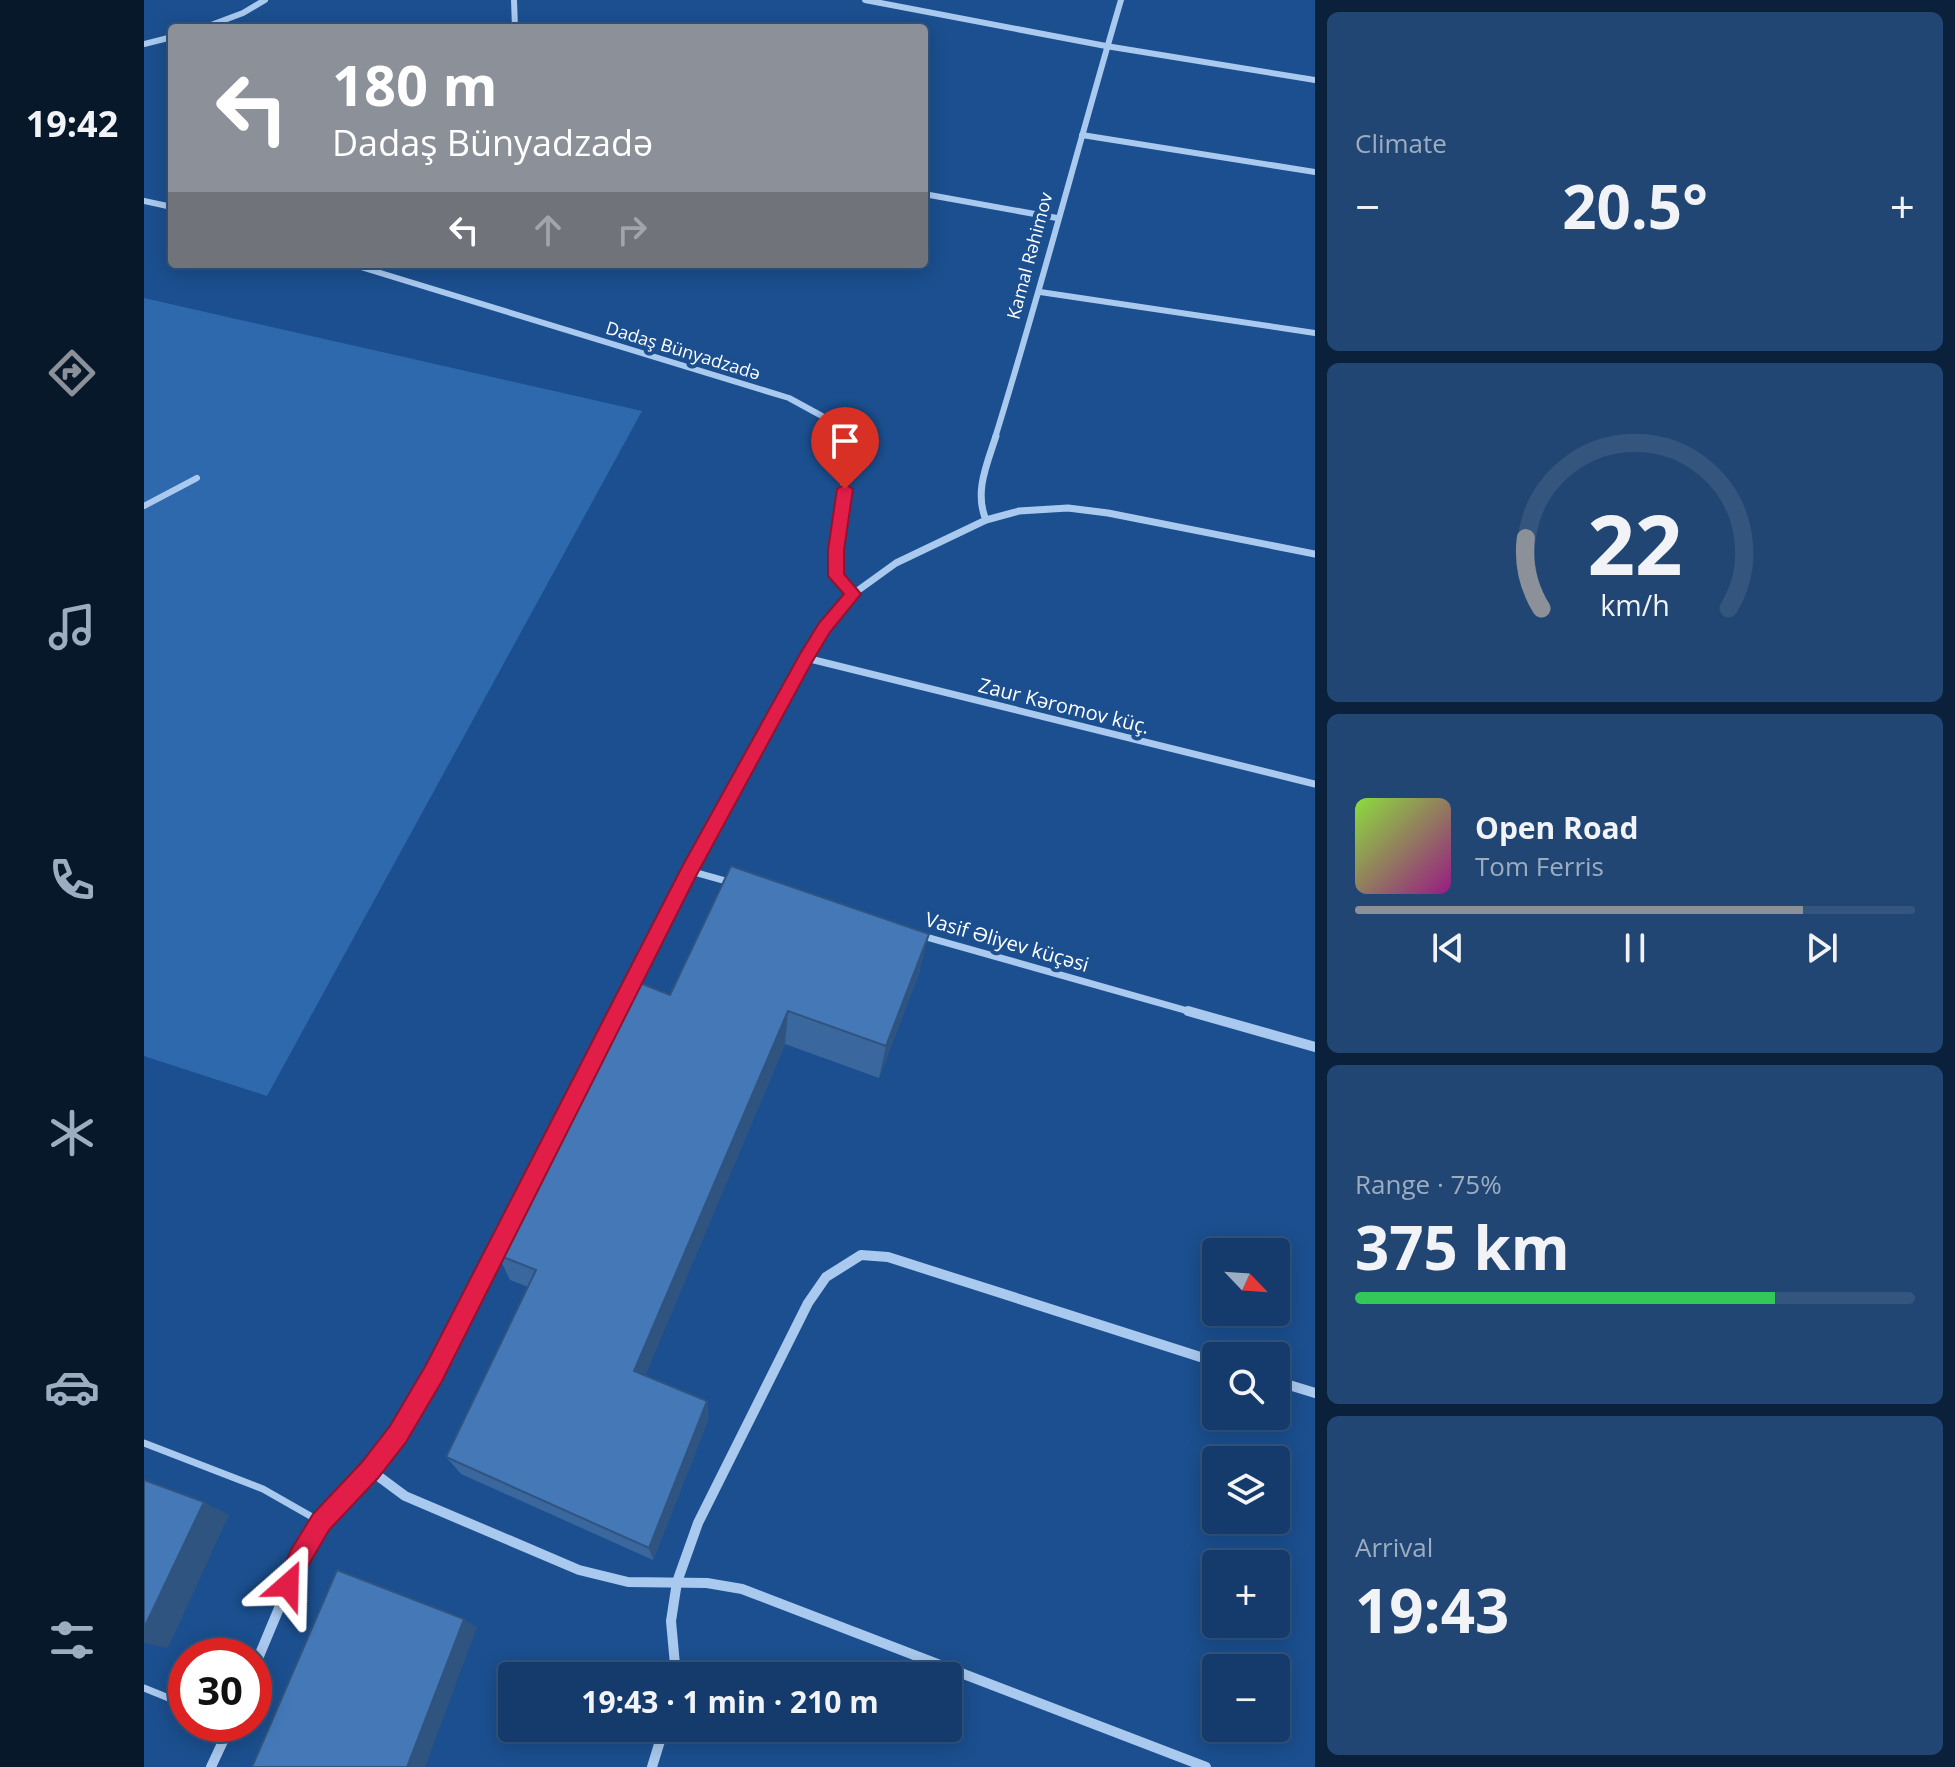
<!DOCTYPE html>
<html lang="en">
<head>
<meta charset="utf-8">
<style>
	:root { --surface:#143b6b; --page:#214673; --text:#f1f3f6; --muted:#9dadc1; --line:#33557e; --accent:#8c9099 }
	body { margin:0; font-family:"Open Sans",sans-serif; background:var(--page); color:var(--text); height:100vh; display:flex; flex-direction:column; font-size:30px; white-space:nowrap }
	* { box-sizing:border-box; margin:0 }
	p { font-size:26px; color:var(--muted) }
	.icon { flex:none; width:44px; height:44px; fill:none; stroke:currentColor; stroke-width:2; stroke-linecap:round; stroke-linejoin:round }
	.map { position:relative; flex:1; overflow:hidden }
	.panel { display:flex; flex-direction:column; gap:12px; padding:12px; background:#0b203b; width:640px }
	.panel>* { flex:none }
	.guide { position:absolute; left:24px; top:24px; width:760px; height:244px; border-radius:8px; box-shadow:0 4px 20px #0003,0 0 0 2px var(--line); background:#8c9099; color:#fff; overflow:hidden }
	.needle { width:52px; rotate:115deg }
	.fabs { position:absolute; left:1058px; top:1238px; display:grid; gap:16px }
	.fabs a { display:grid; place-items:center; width:88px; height:88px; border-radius:8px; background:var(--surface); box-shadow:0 4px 20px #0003,0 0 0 2px var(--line); font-size:40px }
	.speed { position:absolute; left:24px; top:1638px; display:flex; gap:16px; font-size:40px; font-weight:700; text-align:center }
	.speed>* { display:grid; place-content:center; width:104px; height:104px; border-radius:50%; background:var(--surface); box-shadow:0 4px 20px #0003,0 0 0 2px var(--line); line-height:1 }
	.speed .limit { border:12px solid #d22; background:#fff; color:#111 }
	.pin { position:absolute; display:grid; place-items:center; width:68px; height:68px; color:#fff; margin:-82px -34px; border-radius:50% 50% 50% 0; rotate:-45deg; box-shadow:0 0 8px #0007 }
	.pin .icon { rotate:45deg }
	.me { position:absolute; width:88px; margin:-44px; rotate:25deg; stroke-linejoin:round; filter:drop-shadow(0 0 6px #0008) }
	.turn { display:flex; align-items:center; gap:28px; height:168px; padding:0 32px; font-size:36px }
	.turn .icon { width:104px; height:104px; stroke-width:2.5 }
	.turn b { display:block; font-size:56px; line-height:68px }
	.lanes { display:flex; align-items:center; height:76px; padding:0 32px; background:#0003; justify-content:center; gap:40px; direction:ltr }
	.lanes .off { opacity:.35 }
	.big { font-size:60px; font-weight:700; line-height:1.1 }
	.panel .card { flex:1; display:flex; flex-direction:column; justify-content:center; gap:12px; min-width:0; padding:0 28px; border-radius:12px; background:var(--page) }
	.panel .dial { align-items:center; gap:0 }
	.dial svg { height:208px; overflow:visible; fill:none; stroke:var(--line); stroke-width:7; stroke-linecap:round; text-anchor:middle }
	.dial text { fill:var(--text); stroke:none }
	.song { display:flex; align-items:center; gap:24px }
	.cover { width:96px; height:96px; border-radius:12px; background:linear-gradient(135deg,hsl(90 70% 55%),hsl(310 70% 35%)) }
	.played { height:8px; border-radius:4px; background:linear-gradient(90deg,var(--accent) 80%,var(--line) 80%) }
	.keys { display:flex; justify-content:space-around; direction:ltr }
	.heat { display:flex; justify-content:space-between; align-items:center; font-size:44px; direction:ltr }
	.charge { height:12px; border-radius:6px; background:linear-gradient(90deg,#34c759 75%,var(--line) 0) }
	.trip { position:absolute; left:354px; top:1662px; width:464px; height:80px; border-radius:8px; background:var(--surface); box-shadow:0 4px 20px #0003,0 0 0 2px var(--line); font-weight:700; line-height:80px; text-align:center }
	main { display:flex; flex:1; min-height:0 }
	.menu { display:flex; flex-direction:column; width:144px; justify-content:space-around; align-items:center; background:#08182b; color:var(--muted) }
	.menu .icon { width:56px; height:56px }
	.menu .current { color:var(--accent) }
	.menu b { font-size:36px; color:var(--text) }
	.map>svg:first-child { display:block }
</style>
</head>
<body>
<main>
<nav class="menu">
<b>19:42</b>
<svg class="icon current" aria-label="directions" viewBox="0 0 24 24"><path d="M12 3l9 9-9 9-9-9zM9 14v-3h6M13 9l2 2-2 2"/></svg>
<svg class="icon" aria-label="music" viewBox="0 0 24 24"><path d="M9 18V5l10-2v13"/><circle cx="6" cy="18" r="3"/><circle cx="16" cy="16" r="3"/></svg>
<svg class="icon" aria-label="phone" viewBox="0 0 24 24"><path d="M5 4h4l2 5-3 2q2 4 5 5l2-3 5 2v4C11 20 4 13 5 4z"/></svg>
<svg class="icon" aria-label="climate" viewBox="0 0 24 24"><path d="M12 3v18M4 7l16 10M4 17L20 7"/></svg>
<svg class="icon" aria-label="car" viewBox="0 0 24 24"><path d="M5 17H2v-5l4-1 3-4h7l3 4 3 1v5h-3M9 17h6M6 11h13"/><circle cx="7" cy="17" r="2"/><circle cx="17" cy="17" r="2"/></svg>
<svg class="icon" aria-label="filters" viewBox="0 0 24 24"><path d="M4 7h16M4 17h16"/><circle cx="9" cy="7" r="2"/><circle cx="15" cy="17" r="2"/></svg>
</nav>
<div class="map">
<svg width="1171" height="1767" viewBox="0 0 1171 1767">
	<rect width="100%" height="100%" fill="#1b4f8f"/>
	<path fill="#2e69ad" d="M0,298l498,113 -375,685 -123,-40z"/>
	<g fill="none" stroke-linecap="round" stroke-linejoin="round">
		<path stroke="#a9c9ee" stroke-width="6" d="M0,506l53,-28"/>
		<g stroke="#a9c9ee" stroke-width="7">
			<path d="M0,1443l119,46 58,33"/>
			<path d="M0,1688l42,17"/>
		</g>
		<g stroke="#a9c9ee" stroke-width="6">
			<path d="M370,0l1,28"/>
			<path d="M721,0l241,46 209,34"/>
			<path d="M59,28l40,-15 22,-13"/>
			<path d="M0,44l28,-7"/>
			<path d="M938,135l233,37"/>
			<path d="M780,194l133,24"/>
			<path d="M0,201l28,6"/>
			<path d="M207,264l438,134 33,18 16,22"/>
			<path d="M896,292l275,41"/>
			<path d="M851,438c45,-145 83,-292 126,-438"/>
		</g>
		<g stroke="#a9c9ee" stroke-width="7">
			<path d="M693,436l8,37 -9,103 17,18"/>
			<path d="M842,520c-12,-28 1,-56 10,-84"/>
			<path d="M662,658l509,126"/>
			<path d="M546,871l43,12"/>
			<path d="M775,935l276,78"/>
			<path d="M474,1013l72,-142 134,-243 29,-34 43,-31 90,-43 33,-9 49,-3 40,5 207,41"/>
		</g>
		<g stroke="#a9c9ee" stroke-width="10">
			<path d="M1044,1011l127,36"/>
			<path d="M1132,1381l39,12"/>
			<path d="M226,1470l35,26 174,74 49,12 79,1 35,6 464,178"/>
			<path d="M110,1668l46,-110 21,-36 49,-52 28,-36 36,-61 185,-362"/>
			<path d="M532,1676l-5,-55 6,-39 21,-59 110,-220 18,-26 35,-22 27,2 328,105"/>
			<path d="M67,1767l20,-43"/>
			<path d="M508,1767l12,-39"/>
		</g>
	</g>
	<path fill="#3a679d" d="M776,970l-41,108 -94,-34 -140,331 62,26 1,19 -55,140 -192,-86 -15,-17 82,-170 -18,-7 -12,-25 172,-260z"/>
	<g fill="#305480">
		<path d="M785,934l-9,36 -41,108 7,-32z"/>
		<path d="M644,1011l-3,33 -146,347 -5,-20z"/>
		<path d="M563,1401l1,19 -55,140 -4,-12z"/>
		<path d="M60,1502l25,13 -61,133 -24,-5v-15z"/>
		<path d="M320,1619l13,8 -52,140h-18z"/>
	</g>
	<g fill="#4478b7" stroke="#305480" stroke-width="2">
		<path d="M587,866l198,68 -43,112 -98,-35 -154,360 73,30 -58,147 -203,-91 90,-187 -38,-15 137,-274 35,14z"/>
		<path d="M0,1480l60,22 -60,126z"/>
		<path d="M193,1570l127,49 -57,148h-155z"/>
	</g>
	<path fill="#e11d48" stroke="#92132f" stroke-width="2" d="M701,484l8,5 -9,61v24l17,20 -31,38 -18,30 -116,214 -254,505 -36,61 -28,36 -49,52 -21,36 -11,28 -9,3 -8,-3 -4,-9 15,-35 22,-36 49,-52 28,-36 36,-61 257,-500 117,-211 19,-31 25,-29 -16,-18v-26l9,-61z"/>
	<g text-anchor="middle" stroke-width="8" stroke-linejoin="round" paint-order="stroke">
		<g font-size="18" fill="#fff" stroke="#1b4f8f">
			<text transform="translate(886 256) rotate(-75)" y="6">Kamal Rəhimov</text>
			<text transform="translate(539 351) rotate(17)" y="6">Dadaş Bünyadzadə</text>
		</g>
		<g font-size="20" fill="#fff" stroke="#1b4f8f">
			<text transform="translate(920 706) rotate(14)" y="7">Zaur Kəromov küç.</text>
			<text transform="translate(863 942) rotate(16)" y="7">Vasif Əliyev küçəsi</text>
		</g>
	</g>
</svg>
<div class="fabs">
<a><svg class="needle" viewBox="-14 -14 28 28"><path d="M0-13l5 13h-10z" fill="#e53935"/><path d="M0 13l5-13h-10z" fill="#9dadc1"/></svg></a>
<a><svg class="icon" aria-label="search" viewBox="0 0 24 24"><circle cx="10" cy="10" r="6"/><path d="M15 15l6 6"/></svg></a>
<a><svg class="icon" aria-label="layers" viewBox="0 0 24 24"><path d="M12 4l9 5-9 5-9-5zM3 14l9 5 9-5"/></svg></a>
<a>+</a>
<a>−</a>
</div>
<div class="speed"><div class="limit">30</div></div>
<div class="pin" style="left:701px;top:489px;background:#d93025"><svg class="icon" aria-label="arrive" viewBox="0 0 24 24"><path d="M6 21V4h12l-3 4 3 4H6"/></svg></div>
<svg class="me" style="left:144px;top:1585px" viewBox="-20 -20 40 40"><path d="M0-17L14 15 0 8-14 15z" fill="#e11d48" stroke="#fff" stroke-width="4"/></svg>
<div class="trip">19:43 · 1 min · 210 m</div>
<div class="guide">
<div class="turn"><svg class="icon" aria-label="left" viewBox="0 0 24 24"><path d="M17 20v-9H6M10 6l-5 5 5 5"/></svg><div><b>180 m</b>Dadaş Bünyadzadə</div></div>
<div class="lanes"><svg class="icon" aria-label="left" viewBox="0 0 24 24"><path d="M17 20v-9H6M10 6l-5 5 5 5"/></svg><svg class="icon off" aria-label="ahead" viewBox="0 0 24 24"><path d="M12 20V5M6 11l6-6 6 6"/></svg><svg class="icon off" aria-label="right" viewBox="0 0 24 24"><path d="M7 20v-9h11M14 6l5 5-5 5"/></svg></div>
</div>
</div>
<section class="panel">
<div class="card"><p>Climate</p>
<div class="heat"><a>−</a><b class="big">20.5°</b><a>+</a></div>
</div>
<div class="card dial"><svg viewBox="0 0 100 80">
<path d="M14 69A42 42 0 1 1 86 69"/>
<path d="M14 69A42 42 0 0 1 8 42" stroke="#8c9099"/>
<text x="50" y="56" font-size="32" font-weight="700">22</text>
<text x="50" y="72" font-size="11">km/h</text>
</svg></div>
<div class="card">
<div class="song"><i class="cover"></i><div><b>Open Road</b><p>Tom Ferris</p></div></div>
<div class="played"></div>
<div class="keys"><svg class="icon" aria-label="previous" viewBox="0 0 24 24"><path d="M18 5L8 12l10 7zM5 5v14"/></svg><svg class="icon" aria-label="pause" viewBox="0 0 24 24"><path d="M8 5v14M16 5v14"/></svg><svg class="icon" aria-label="next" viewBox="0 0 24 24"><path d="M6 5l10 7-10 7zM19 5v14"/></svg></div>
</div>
<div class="card"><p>Range · 75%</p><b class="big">375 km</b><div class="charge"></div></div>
<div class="card"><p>Arrival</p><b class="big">19:43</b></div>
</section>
</main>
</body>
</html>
